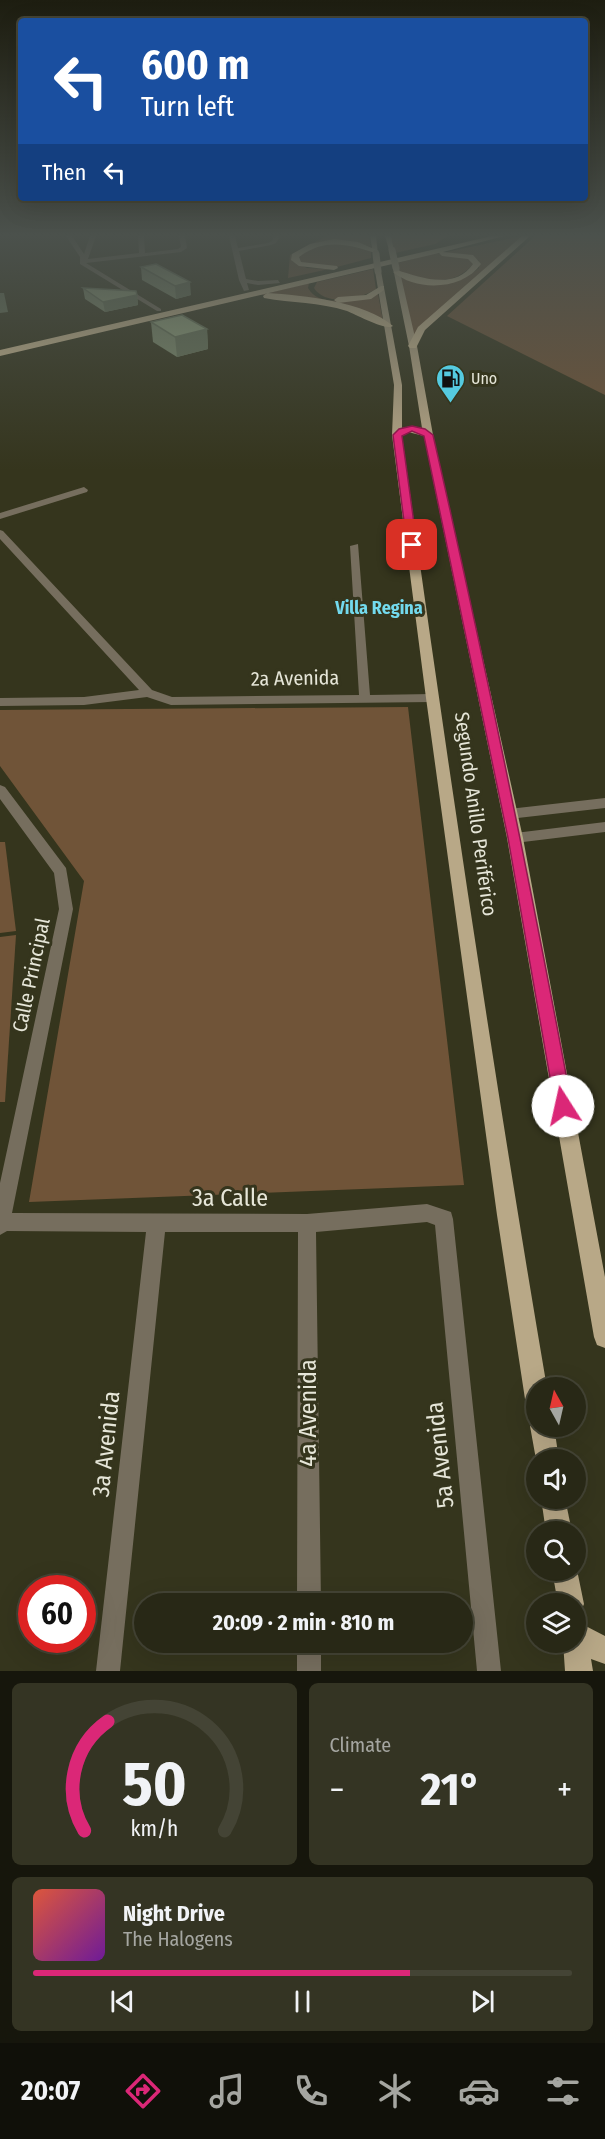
<!DOCTYPE html>
<html lang="en">
<head>
<meta charset="utf-8">
<style>
	:root { --surface:#282816; --page:#343423; --text:#f1f3f6; --muted:#a5a6a1; --line:#444435; --accent:#db2777 }
	body { margin:0; font-family:"Fira Sans Condensed",sans-serif; background:var(--page); color:var(--text); height:100vh; display:flex; flex-direction:column; font-size:22px; white-space:nowrap }
	* { box-sizing:border-box; margin:0 }
	p { font-size:20px; color:var(--muted) }
	.icon { flex:none; width:33px; height:33px; fill:none; stroke:currentColor; stroke-width:2; stroke-linecap:round; stroke-linejoin:round }
	.map { position:relative; height:1671px; overflow:hidden }
	.details { display:flex; flex-direction:column; gap:12px; padding:12px; background:#16160c; flex:1 }
	.details>* { flex:none }
	.top-card { position:absolute; left:18px; top:18px; width:570px; height:183px; border-radius:6px; box-shadow:0 6px 24px #0002,0 0 0 2px var(--line); background:#1a4fa0; color:#fff; overflow:hidden }
	.needle { width:39px; rotate:352deg }
	.controls { position:absolute; left:526px; top:1377px; display:grid; gap:12px }
	.controls a { display:grid; place-items:center; width:60px; height:60px; border-radius:50%; background:var(--surface); box-shadow:0 6px 24px #0002,0 0 0 2px var(--line); font-size:30px }
	.speed { position:absolute; left:18px; top:1575px; display:flex; gap:12px; font-size:30px; font-weight:700; text-align:center }
	.speed>* { display:grid; place-content:center; width:78px; height:78px; border-radius:50%; background:var(--surface); box-shadow:0 6px 24px #0002,0 0 0 2px var(--line); line-height:1 }
	.speed .limit { border:9px solid #d22; background:#fff; color:#111 }
	.pin { position:absolute; display:grid; place-items:center; width:51px; height:51px; color:#fff; margin:-26px; border-radius:12px; box-shadow:0 3px 9px #0006 }
	.me { position:absolute; width:66px; margin:-33px; rotate:350deg; stroke-linejoin:round; filter:drop-shadow(0 0 4px #0008) }
	.turn { display:flex; align-items:center; gap:21px; height:126px; padding:0 24px; font-size:27px }
	.turn .icon { width:78px; height:78px; stroke-width:2.5 }
	.turn b { display:block; font-size:42px; line-height:51px }
	.then { display:flex; align-items:center; height:57px; padding:0 24px; background:#0003; gap:12px; font-size:22px }
	.big { font-size:45px; font-weight:700; line-height:1.1 }
	.details .tile { flex:1; display:flex; flex-direction:column; justify-content:center; gap:9px; min-width:0; padding:0 21px; border-radius:9px; background:var(--page) }
	.details .dial { align-items:center; gap:0 }
	.dial svg { height:156px; overflow:visible; fill:none; stroke:var(--line); stroke-width:7; stroke-linecap:round; text-anchor:middle }
	.dial text { fill:var(--text); stroke:none }
	.song { display:flex; align-items:center; gap:18px }
	.cover { width:72px; height:72px; border-radius:9px; background:linear-gradient(135deg,hsl(10 70% 55%),hsl(280 70% 35%)) }
	.played { height:6px; border-radius:3px; background:linear-gradient(90deg,var(--accent) 70%,var(--line) 70%) }
	.keys { display:flex; justify-content:space-around; direction:ltr }
	.heat { display:flex; justify-content:space-between; align-items:center; font-size:33px; direction:ltr }
	.details .tiles { flex:1; display:grid; gap:12px; grid-template-columns:1fr 1fr }
	.tile:last-child { grid-column:span 2 }
	.trip { position:absolute; left:134px; top:1593px; width:339px; height:60px; border-radius:30px; background:var(--surface); box-shadow:0 6px 24px #0002,0 0 0 2px var(--line); font-weight:700; line-height:60px; text-align:center }
	.dock { display:flex; height:96px; justify-content:space-around; align-items:center; background:#101009; color:var(--muted) }
	.dock .icon { width:42px; height:42px }
	.dock .selected { color:var(--accent) }
	.dock b { font-size:27px; color:var(--text) }
	.map>svg:first-child { display:block }
</style>
</head>
<body>
<div class="map">
<svg width="605" height="1671" viewBox="0 0 605 1671">
	<rect width="100%" height="100%" fill="#35351d"/>
	<g fill="#705438">
		<path d="M327,236h42l2,11 -12,-4h-39l-28,18 15,7 22,1 -41,9 2,-23z"/>
		<path d="M390,236h58l-13,8 -40,9z"/>
		<path d="M522,236l-108,100 -14,-59c19,10 63,5 79,-9v-7l-6,-4 -31,-4z"/>
		<path d="M535,236h70v159l-158,-79z"/>
		<path d="M337,243l34,8v7l-34,9 -36,-3 -3,-8 13,-8z"/>
		<path d="M435,253l33,5 6,5c-22,26 -45,16 -74,10l-2,-10z"/>
		<path d="M373,269l3,20c-15,10 -50,18 -62,-1l3,-6z"/>
		<path d="M309,283l-1,5c12,22 50,9 70,6l5,27 -12,-7 -94,-19h-17z"/>
		<path d="M408,707l56,478 -435,17 55,-321 -84,-115v-56z"/>
		<path d="M0,842h5l11,89 -16,2z"/>
		<path d="M16,935l-11,167h-5v-165z"/>
	</g>
	<g fill="none" stroke-linecap="round" stroke-linejoin="round">
		<g fill="#766e5e" fill-rule="evenodd">
			<path d="M66,236h6l12,18 6,-18h6l-8,23 51,-6 -1,-17h6l1,17 33,-4 3,-2 -2,-11h6l2,12 -6,4 -95,11 75,46v2h-4l-77,-47v-7z"/>
			<path d="M229,236h6l3,12 30,-5 4,-2 2,-5h6l-4,7 -5,2 -32,6 7,28 12,2 20,-1 2,3 -22,2 -11,-2 2,7 -5,1 -5,-11z"/>
			<path d="M84,487l4,3 -1,2 -87,27v-6z"/>
			<path d="M0,530l3,1 149,159 20,7 187,-2 -9,-149 8,-2 12,151 62,-1 6,4 -6,4 -261,3 -24,-8 -63,8 -84,1v-8l84,-1 55,-7 -139,-151z"/>
			<path d="M0,785l5,2 61,81 7,41 -61,304 295,1 120,-10 24,8 2,7 48,452h-24l-42,-446 -8,-3 -111,10 5,372h-24l1,-372h-133l-45,439h-24l50,-439 -139,-1 -7,4v-52l59,-274 -5,-36 -54,-74z"/>
			<path d="M605,798v10l-96,11 -7,-5 7,-5z"/>
			<path d="M605,822v10l-90,11 -7,-5 7,-5z"/>
			<rect x="297" y="1642" width="24" height="29"/>
		</g>
		<g fill="#b8a887" fill-rule="evenodd">
			<path d="M370,236h6l2,19 -5,-1z"/>
			<path d="M385,236h6l3,15 -5,-1z"/>
			<path d="M396,266l3,2 18,78 16,89 90,403 82,439v71l-8,-3 -3,-8 -87,-499 -83,-402 -16,-4 -6,4c44,318 91,635 145,952h-10v23l-8,-4 -4,-8 -28,-184 -71,-517 -34,-263 2,-50 -19,-114 3,-2 3,2 21,114v43l10,-2 10,2 -13,-82 -16,-78z"/>
			<path d="M537,1416v10h17l5,34h-22v5l-7,-39 4,-8z"/>
			<path d="M541,1498h24l7,34h-26z"/>
			<path d="M576,1565l8,39 -4,9 -4,2v-11h-18l-6,-34h24z"/>
			<path d="M576,1621l29,15v28l-14,-5 2,12h-28l-2,-29h13z"/>
		</g>
		<g fill="#d2bf97" fill-rule="evenodd">
			<path d="M492,236h12l-61,16 30,3 8,9c-18,26 -64,28 -88,8l4,-2c24,8 58,20 76,-6l-5,-5 -26,-3 -3,-3 -439,103v-6z"/>
			<path d="M522,236h8l-105,94 -9,18h-6l-2,-2 10,-19z"/>
			<path d="M334,239l24,3 21,9 -4,2c-27,-9 -51,-15 -76,4l2,5 36,4 1,2 -4,2 -35,-4 -8,-6 1,-6 18,-10z"/>
			<path d="M381,286h3v4l-13,9 -33,4 -4,-3 4,-3 28,-2z"/>
			<path d="M267,293c36,2 99,9 126,33 -7,5 -36,-11 -46,-15 -28,-9 -55,-8 -83,-13l-1,-2z"/>
		</g>
		<g stroke="#b8a887" stroke-width="7">
			<path d="M392,250l4,18"/>
			<path d="M376,254l2,17"/>
		</g>
	</g>
	<g fill="#819070">
		<path d="M156,264l35,31 -15,4 -34,-19 -1,-13z"/>
		<path d="M83,288l54,7 1,10 -33,7 -20,-13z"/>
		<path d="M151,322l56,7 1,20 -31,8 -24,-15z"/>
	</g>
	<g fill="#69765b">
		<path d="M190,282l1,13 -15,4 -1,-13z"/>
		<path d="M0,293h4l4,19 -8,1z"/>
		<path d="M137,295l1,10 -33,7 -2,-10z"/>
		<path d="M207,329l1,20 -31,8 -2,-20z"/>
	</g>
	<g fill="#96a882" stroke="#69765b" stroke-width="1.5">
		<path d="M156,264l34,18 -15,4 -34,-19z"/>
		<path d="M83,288l53,3 1,4 -34,7z"/>
		<path d="M182,315l25,14 -32,8 -24,-15z"/>
	</g>
	<linearGradient id="sky" x2="0" y2="1"><stop stop-color="#1d1d10"/><stop offset="0.5" stop-color="#4b514c"/><stop offset="1" stop-color="#4b514c" stop-opacity="0"/></linearGradient>
	<rect width="605" height="470" fill="url(#sky)"/>
	<path fill="#db2777" stroke="#8e194d" stroke-width="1.5" d="M412,426l13,3 8,6c51,222 97,446 139,671l-3,6 -6,2 -6,-2 -2,-6 -47,-268 -84,-402 -12,-5 -10,5 15,109 -5,3 -5,-3 -14,-110 6,-6z"/>
	<defs>
		<symbol id="fuel-pin" viewBox="-11 -11 22 30"><path d="M0 17L-7.5 6A9.5 9.5 0 1 1 7.5 6Z" fill="#55cae0" stroke="#35351d"/><path d="M-5.5-6h7V0h2V4h1.3V-2.5L3-4.5l.8-.8L6-3V5H2.5V1h-1V6h-7ZM-4.2-4.7v3.2H.2V-4.7Z" fill="#111"/></symbol>
	</defs>
	<g fill-rule="evenodd">
		<use href="#fuel-pin" x="434" y="362" width="33" height="45"/>
	</g>
	<g text-anchor="middle" stroke-width="6" stroke-linejoin="round" paint-order="stroke">
		<g font-size="16" fill="#e6e6d8" stroke="#35351d" text-anchor="start">
			<text x="471" y="384">Uno</text>
		</g>
		<g font-size="18" font-weight="bold" fill="#73daee" stroke="#35351d">
			<text x="379" y="614">Villa Regina</text>
		</g>
		<g font-size="20" fill="#e6e6d8" stroke="#35351d">
			<text transform="translate(295 678) rotate(-1)" y="7">2a Avenida</text>
			<text transform="translate(476 814) rotate(82)" y="7">Segundo Anillo Periférico</text>
			<text transform="translate(31 975) rotate(-78)" y="7">Calle Principal</text>
		</g>
		<g font-size="24" fill="#e6e6d8" stroke="#35351d">
			<text x="230" y="1206">3a Calle</text>
			<text transform="translate(308 1413) rotate(-90)" y="8">4a Avenida</text>
			<text transform="translate(106 1444) rotate(-84)" y="8">3a Avenida</text>
			<text transform="translate(440 1455) rotate(-96)" y="8">5a Avenida</text>
		</g>
	</g>
</svg>
<div class="controls">
<a><svg class="needle" viewBox="-14 -14 28 28"><path d="M0-13l5 13h-10z" fill="#e53935"/><path d="M0 13l5-13h-10z" fill="#a5a6a1"/></svg></a>
<a><svg class="icon" aria-label="sound" viewBox="0 0 24 24"><path d="M4 9h4l5-4v14l-5-4H4zM17 9q2 3 0 6"/></svg></a>
<a><svg class="icon" aria-label="search" viewBox="0 0 24 24"><circle cx="10" cy="10" r="6"/><path d="M15 15l6 6"/></svg></a>
<a><svg class="icon" aria-label="layers" viewBox="0 0 24 24"><path d="M12 4l9 5-9 5-9-5zM3 14l9 5 9-5"/></svg></a>
</div>
<div class="speed"><div class="limit">60</div></div>
<div class="pin" style="left:412px;top:545px;background:#d93025"><svg class="icon" aria-label="arrive" viewBox="0 0 24 24"><path d="M6 21V4h12l-3 4 3 4H6"/></svg></div>
<svg class="me" style="left:563px;top:1106px" viewBox="-20 -20 40 40"><circle r="19" fill="#fff"/><path d="M0-13L10 11 0 6-10 11z" fill="#db2777"/></svg>
<div class="trip">20:09 · 2 min · 810 m</div>
<div class="top-card">
<div class="turn"><svg class="icon" aria-label="left" viewBox="0 0 24 24"><path d="M17 20v-9H6M10 6l-5 5 5 5"/></svg><div><b>600 m</b>Turn left</div></div>
<div class="then">Then<svg class="icon" aria-label="left" viewBox="0 0 24 24"><path d="M17 20v-9H6M10 6l-5 5 5 5"/></svg></div>
</div>
</div>
<section class="details">
<div class="tiles">
<div class="tile dial"><svg viewBox="0 0 100 80">
<path d="M14 69A42 42 0 1 1 86 69"/>
<path d="M14 69A42 42 0 0 1 26 13" stroke="#db2777"/>
<text x="50" y="56" font-size="32" font-weight="700">50</text>
<text x="50" y="72" font-size="11">km/h</text>
</svg></div>
<div class="tile"><p>Climate</p>
<div class="heat"><a>−</a><b class="big">21°</b><a>+</a></div>
</div>
<div class="tile">
<div class="song"><i class="cover"></i><div><b>Night Drive</b><p>The Halogens</p></div></div>
<div class="played"></div>
<div class="keys"><svg class="icon" aria-label="previous" viewBox="0 0 24 24"><path d="M18 5L8 12l10 7zM5 5v14"/></svg><svg class="icon" aria-label="pause" viewBox="0 0 24 24"><path d="M8 5v14M16 5v14"/></svg><svg class="icon" aria-label="next" viewBox="0 0 24 24"><path d="M6 5l10 7-10 7zM19 5v14"/></svg></div>
</div>
</div>
</section>
<nav class="dock">
<b>20:07</b>
<svg class="icon selected" aria-label="directions" viewBox="0 0 24 24"><path d="M12 3l9 9-9 9-9-9zM9 14v-3h6M13 9l2 2-2 2"/></svg>
<svg class="icon" aria-label="music" viewBox="0 0 24 24"><path d="M9 18V5l10-2v13"/><circle cx="6" cy="18" r="3"/><circle cx="16" cy="16" r="3"/></svg>
<svg class="icon" aria-label="phone" viewBox="0 0 24 24"><path d="M5 4h4l2 5-3 2q2 4 5 5l2-3 5 2v4C11 20 4 13 5 4z"/></svg>
<svg class="icon" aria-label="climate" viewBox="0 0 24 24"><path d="M12 3v18M4 7l16 10M4 17L20 7"/></svg>
<svg class="icon" aria-label="car" viewBox="0 0 24 24"><path d="M5 17H2v-5l4-1 3-4h7l3 4 3 1v5h-3M9 17h6M6 11h13"/><circle cx="7" cy="17" r="2"/><circle cx="17" cy="17" r="2"/></svg>
<svg class="icon" aria-label="filters" viewBox="0 0 24 24"><path d="M4 7h16M4 17h16"/><circle cx="9" cy="7" r="2"/><circle cx="15" cy="17" r="2"/></svg>
</nav>
</body>
</html>
